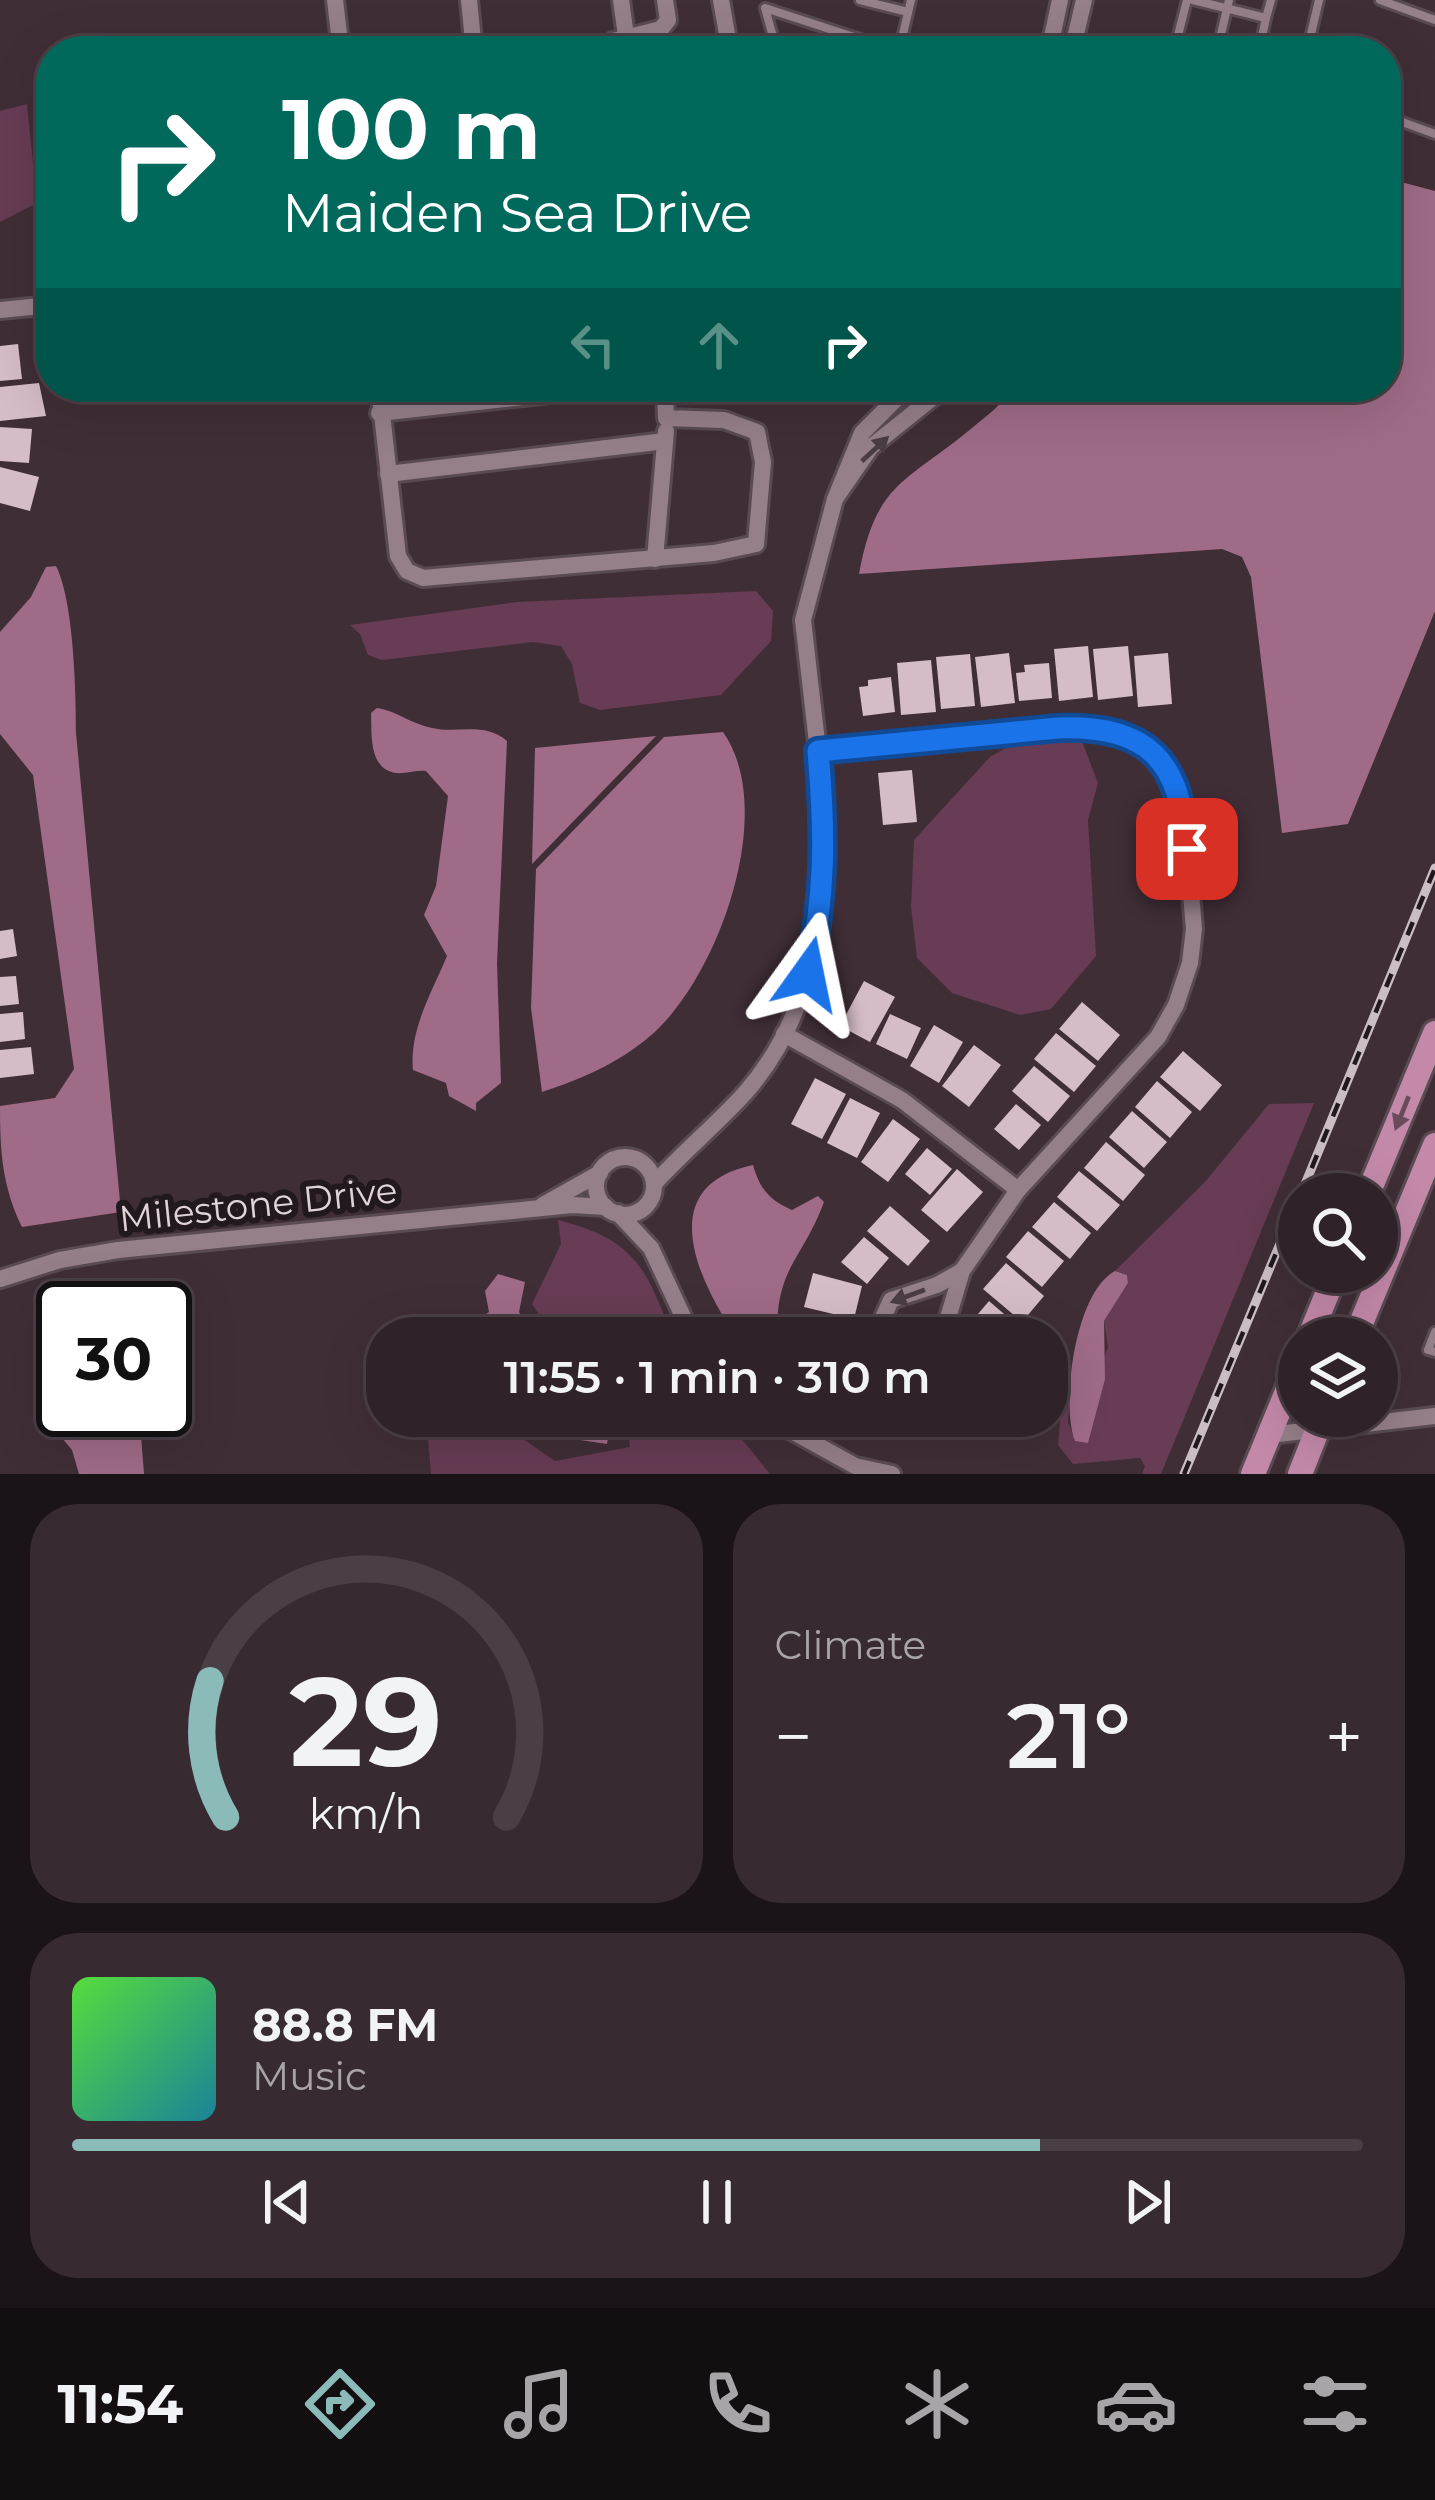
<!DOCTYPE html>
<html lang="en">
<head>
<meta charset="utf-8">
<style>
	:root { --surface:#302229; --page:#382a31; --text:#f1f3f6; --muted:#a8a4a8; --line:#4b3f46; --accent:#8bbbb9 }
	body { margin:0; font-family:Montserrat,sans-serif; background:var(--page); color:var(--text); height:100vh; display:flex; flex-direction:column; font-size:45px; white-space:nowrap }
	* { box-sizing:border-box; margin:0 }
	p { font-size:39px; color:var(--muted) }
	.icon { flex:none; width:66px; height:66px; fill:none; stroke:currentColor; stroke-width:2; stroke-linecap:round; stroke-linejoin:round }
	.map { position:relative; height:1474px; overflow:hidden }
	.side { display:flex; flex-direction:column; gap:30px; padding:30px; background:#1a1317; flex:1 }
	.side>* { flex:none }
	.hud { position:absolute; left:36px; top:36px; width:1365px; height:366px; border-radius:48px; box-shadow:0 12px 48px #0002,0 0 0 3px var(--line); background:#00695c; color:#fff; overflow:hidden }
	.controls { position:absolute; left:1278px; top:1173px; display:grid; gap:24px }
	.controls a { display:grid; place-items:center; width:120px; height:120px; border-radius:50%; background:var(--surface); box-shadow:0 12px 48px #0002,0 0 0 3px var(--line); font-size:60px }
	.speed { position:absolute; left:36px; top:1281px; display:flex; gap:24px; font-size:60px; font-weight:700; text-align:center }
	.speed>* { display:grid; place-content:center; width:156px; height:156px; border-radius:50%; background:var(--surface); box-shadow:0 12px 48px #0002,0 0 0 3px var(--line); line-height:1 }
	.speed .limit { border:6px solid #111; border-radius:18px; background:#fff; color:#111 }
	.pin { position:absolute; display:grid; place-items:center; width:102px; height:102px; color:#fff; margin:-51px; border-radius:24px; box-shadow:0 6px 18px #0006 }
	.me { position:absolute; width:132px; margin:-66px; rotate:12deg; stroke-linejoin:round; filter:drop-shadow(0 0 9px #0008) }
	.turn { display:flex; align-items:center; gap:42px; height:252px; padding:0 48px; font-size:54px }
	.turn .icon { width:156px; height:156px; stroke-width:2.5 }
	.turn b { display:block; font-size:84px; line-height:102px }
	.lanes { display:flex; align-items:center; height:114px; padding:0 48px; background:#0003; justify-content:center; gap:60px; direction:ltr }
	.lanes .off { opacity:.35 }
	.big { font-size:90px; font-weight:600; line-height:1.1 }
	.side .widget { flex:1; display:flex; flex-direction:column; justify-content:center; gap:18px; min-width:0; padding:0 42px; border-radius:48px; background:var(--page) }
	.side .dial { align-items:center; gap:0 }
	.dial svg { height:312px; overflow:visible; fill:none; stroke:var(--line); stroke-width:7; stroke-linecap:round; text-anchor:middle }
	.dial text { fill:var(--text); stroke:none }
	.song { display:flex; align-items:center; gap:36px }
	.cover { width:144px; height:144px; border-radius:18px; background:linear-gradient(135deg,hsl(110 70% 55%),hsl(190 70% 35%)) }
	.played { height:12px; border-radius:6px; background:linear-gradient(90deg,var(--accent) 75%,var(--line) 75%) }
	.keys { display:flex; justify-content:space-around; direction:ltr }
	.heat { display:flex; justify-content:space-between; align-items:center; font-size:66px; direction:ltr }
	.side .tiles { flex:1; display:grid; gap:30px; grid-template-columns:1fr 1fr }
	.widget:last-child { grid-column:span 2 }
	.trip { position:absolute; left:366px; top:1317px; width:702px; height:120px; border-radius:48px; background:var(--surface); box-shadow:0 12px 48px #0002,0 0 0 3px var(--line); font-weight:600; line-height:120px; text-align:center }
	.tabs { display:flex; height:192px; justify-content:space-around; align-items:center; background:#130e10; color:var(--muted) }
	.tabs .icon { width:84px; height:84px }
	.tabs .current { color:var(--accent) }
	.tabs b { font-size:54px; color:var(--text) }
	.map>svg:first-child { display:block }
</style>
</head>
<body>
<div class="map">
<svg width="1435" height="1474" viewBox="0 0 1435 1474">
	<rect width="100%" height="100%" fill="#402e37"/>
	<g fill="#673c54">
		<path d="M27,104l10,99 -37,19v-111z"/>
		<path d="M756,591l17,20 -2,30 -50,54 -121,15 -20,-7 -8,-39 -11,-18 -28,-4 -151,18 -14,-5 -8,-21 -10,-9 167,-23z"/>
		<path d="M1080,736l18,47 -10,37 8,136 -45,53 -31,6 -68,-22 -35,-35 -6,-51 3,-67 76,-83 29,-17z"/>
		<path d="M1314,1103l-153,371h-19l3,-8 -5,-8 -67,6 -15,-19 6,-68 7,-3 -3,48 7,19 33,-94 -4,-26 24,-38 -1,-8 -12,-4 90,-89 64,-78z"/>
		<path d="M558,1220c78,20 88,48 115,118h-118l-23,-34 29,-60z"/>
		<path d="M426,1416h64l65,45 75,-14 -4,-31h97l47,58h-339z"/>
	</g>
	<g fill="#9f6b87">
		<path d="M1386,178l49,13v420l-87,213 -66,9 -31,-256 -9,-20 -20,-8 -363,25c17,-93 47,-91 113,-146 15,-13 31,-23 40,-41h374z"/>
		<path d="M56,566c18,36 20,126 20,167l45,479 -99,15c-20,-41 -22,-76 -22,-121l55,-8 19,-29 -41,-294 -33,-41v-102l31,-35 15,-30z"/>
		<path d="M377,708c20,3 34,16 55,20 26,6 52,-7 75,13l-10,222 4,120 -25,20v8l-27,-15 -3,-13 -33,-13c-4,-40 19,-78 34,-114l-23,-41 12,-29 12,-90 -22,-25c-10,-1 -21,3 -30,2 -28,-4 -24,-40 -25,-60z"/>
		<path d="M723,732c56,79 -6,249 -74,305 -32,27 -68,42 -107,55l-11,-84 5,-139 128,-132z"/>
		<path d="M656,736l-124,128 3,-116z"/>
		<path d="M753,1165c7,24 16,35 39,45l26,-14 6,6c-23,61 -48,64 -47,136h-40c-40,-59 -84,-152 16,-173z"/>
		<path d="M1115,1271l12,4 1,8 -24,38 1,58 -17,64 -13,-2c-14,-38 0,-149 40,-170z"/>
		<path d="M498,1274l27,8 -6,30 14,26h-94v-5l27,-5 23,-16 -4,-21z"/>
		<path d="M66,1410h73l5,64h-65l-7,-24 -14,-17z"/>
		<path d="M512,1416h86l12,10 -3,18 -81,-12z"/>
	</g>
	<g fill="#d4bcc8">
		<path d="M18,344l4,35 -22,2v-35z"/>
		<path d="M39,383l7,33 -46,5v-34z"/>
		<path d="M0,427l32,2 -3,34 -29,-2z"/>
		<path d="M0,467l39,10 -9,34 -30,-8z"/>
		<path d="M1088,646l5,51 -34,4 -5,-52z"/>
		<path d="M1128,646l5,50 -35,4 -5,-51z"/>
		<path d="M1009,653l6,50 -34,4 -6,-50z"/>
		<path d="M1168,653l4,51 -34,3 -4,-51z"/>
		<path d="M970,654l5,52 -34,3 -5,-52z"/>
		<path d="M931,660l5,52 -35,3 -4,-52z"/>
		<path d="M1049,663l3,35 -33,3 -3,-28 9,-1 -1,-7z"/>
		<path d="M891,677l4,35 -32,4 -4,-29 9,-1v-6z"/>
		<path d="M912,770l5,52 -34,3 -5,-52z"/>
		<path d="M13,929l4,27 -17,3v-28z"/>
		<path d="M16,976l3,28 -19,2v-29z"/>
		<path d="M864,981l31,16 -25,45 -30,-16z"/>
		<path d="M1082,1002l38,33 -22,26 -39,-32z"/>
		<path d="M23,1012l2,27 -25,3v-28z"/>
		<path d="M890,1014l31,14 -14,31 -31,-15z"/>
		<path d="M934,1025l29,17 -24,41 -29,-17z"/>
		<path d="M1056,1033l40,33 -22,26 -40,-33z"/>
		<path d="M974,1045l27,20 -32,42 -27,-21z"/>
		<path d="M31,1047l3,27 -34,4v-28z"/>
		<path d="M1183,1051l39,34 -22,26 -40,-34z"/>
		<path d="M1034,1066l36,30 -22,26 -36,-31z"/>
		<path d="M815,1078l31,16 -24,45 -31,-15z"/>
		<path d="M1157,1081l35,31 -22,26 -35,-31z"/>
		<path d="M850,1098l30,15 -23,45 -30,-15z"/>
		<path d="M1016,1104l25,21 -22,25 -25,-21z"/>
		<path d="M1132,1111l35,31 -23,26 -35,-31z"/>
		<path d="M893,1119l27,20 -32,43 -27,-20z"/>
		<path d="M1106,1142l39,33 -22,26 -39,-33z"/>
		<path d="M927,1148l25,21 -22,26 -25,-21z"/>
		<path d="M957,1169l26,23 -36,40 -26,-22z"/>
		<path d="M1079,1171l41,34 -23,26 -40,-34z"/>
		<path d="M1054,1202l37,31 -21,26 -38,-32z"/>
		<path d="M890,1206l40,35 -22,25 -41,-35z"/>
		<path d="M1028,1231l36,30 -22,26 -36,-30z"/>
		<path d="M864,1237l25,21 -22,26 -26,-22z"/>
		<path d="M1006,1263l38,33 -22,26 -39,-33z"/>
		<path d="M813,1273l49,13 -8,33 -50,-12z"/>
		<path d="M989,1301l36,31 -5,6h-40l-13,-11z"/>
		<path d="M916,1416h35l2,11 -34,6z"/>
	</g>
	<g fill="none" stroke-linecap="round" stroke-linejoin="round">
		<defs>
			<g id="lane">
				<path d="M860,0l48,12"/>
				<path d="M1193,0l73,18 -7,33"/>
				<path d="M1380,0l55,20"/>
				<path d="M1266,18l5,-18"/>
				<path d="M777,51l-12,-43 132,43"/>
				<path d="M899,51l12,-51"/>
				<path d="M1174,51l13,-51"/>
				<path d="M1217,51l12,-51"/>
				<path d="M1307,51l12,-51"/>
				<path d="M1386,116l49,18"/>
				<path d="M1435,1332l-7,18 7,2"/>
			</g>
			<g id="street">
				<path d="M335,0l6,51"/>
				<path d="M469,0l5,51"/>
				<path d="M621,0l5,36"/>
				<path d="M721,0l9,51"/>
				<path d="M606,51l7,-10 48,-12 7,-9 -3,-20"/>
				<path d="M1049,51l11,-51"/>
				<path d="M1072,51l12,-51"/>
				<path d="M0,310l51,-5"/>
				<path d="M379,387l19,169 9,15 16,7 291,-25 42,-9 7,-82 -6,-30 -33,-12 -58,-2 -1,-31"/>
				<path d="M908,387l-46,46 -27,66 36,-52 75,-60"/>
				<path d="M379,413l234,-26"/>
				<path d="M388,474l277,-33"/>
				<path d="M655,559l11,-128"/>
				<path d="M818,751l-15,-131 32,-121"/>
				<path d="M784,1034l118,66 116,90"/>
				<circle cx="625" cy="1186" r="29"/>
				<path d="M654,1184c29,-32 62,-59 91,-91 84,-95 83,-224 73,-342l275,-24 25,6 42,27 15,20 9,30 10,119 -4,34 -14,42 -18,32 -140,153 -56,81 -20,67"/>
				<path d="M543,1205l57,-32"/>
				<path d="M618,1213l33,35 42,90"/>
				<path d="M0,1279l60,-19 58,-10 454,-45 34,2"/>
				<path d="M888,1338l-7,-16 10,-22 46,-15 25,-14"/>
				<path d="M765,1416l90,50 37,8"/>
				<path d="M1269,1435l166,-19"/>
			</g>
			<g id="primary">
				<path d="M1368,1194l67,-161"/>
				<path d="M1309,1338l27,-66"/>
				<path d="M1355,1338l80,-193"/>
				<path d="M1253,1474l46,-112"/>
				<path d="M1300,1474l23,-58"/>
			</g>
		</defs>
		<use href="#lane" stroke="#5a4b52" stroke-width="14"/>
		<use href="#street" stroke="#5a4b52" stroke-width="22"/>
		<use href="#primary" stroke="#5a4b52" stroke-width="30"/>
		<use href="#lane" stroke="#957f8a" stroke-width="8"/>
		<use href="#street" stroke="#957f8a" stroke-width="16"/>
		<use href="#primary" stroke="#c489a9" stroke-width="24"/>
		<defs>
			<g id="rail">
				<path d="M1301,1194l134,-326"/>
				<path d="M1184,1474l115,-276"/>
			</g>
		</defs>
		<use href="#rail" stroke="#cabdc3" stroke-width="9"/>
		<use href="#rail" stroke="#21191d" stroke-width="4.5" stroke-dasharray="14" stroke-linecap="butt"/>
	</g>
	<defs><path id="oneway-solid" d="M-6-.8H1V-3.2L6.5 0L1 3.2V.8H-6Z" transform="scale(3)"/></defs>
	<g fill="#4a3d43">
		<use href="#oneway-solid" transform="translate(875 449) rotate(-43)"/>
		<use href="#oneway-solid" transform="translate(908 1296) rotate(160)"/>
	</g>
	<use fill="#6a4b5c" href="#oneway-solid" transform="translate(1402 1113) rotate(112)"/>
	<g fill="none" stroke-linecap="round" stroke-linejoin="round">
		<defs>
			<path id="route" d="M808,974c18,-81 17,-142 10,-223l240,-23c92,-3 122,33 129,121"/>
		</defs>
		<use href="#route" stroke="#114b97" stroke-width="30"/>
		<use href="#route" stroke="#1a73e8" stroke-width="21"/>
	</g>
	<g text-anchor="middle" stroke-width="12" stroke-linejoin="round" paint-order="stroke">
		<g font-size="36" fill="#dfd2d8" stroke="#21191d">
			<text transform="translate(258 1204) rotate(-6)" y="13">Milestone Drive</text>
		</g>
	</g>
</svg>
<div class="controls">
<a><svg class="icon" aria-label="search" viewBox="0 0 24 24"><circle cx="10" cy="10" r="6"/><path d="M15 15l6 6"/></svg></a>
<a><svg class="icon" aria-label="layers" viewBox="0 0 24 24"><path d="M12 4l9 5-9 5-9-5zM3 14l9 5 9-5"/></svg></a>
</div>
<div class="speed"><div class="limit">30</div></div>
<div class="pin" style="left:1187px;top:849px;background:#d93025"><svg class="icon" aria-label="arrive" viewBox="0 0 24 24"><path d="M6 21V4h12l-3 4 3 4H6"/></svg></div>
<svg class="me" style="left:808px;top:974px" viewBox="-20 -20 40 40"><path d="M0-17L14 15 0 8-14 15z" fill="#1a73e8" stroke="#fff" stroke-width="4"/></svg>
<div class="trip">11:55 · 1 min · 310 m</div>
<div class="hud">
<div class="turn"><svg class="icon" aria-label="right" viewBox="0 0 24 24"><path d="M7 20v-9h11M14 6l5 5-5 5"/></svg><div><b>100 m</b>Maiden Sea Drive</div></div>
<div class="lanes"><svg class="icon off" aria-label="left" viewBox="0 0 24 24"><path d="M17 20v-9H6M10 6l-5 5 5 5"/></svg><svg class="icon off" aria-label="ahead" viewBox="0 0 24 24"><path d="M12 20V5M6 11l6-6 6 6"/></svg><svg class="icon" aria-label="right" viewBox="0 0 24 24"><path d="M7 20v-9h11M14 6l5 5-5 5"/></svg></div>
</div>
</div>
<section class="side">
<div class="tiles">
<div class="widget dial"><svg viewBox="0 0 100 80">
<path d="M14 69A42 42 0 1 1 86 69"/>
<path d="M14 69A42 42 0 0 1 10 34" stroke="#8bbbb9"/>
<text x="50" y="56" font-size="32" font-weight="700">29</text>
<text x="50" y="72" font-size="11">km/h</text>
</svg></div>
<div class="widget"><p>Climate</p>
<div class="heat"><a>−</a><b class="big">21°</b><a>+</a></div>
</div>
<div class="widget">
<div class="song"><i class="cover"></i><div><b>88.8 FM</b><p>Music</p></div></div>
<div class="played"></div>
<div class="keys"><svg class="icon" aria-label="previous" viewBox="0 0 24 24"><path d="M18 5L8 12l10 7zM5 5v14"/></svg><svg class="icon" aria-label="pause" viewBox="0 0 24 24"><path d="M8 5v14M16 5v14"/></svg><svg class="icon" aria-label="next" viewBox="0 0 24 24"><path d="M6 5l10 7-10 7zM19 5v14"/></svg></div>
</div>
</div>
</section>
<nav class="tabs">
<b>11:54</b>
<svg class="icon current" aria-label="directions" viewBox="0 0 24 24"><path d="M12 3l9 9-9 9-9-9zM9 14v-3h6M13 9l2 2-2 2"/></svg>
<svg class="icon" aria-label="music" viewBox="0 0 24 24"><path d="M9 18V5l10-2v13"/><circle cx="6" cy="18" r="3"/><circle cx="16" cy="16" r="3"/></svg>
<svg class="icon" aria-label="phone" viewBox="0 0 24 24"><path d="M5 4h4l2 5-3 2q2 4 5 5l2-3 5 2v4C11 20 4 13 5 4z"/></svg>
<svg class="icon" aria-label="climate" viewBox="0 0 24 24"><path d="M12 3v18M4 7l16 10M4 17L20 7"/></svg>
<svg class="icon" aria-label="car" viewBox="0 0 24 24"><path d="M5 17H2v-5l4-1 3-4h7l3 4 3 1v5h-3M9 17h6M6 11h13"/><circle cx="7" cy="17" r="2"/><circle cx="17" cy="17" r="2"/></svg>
<svg class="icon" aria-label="filters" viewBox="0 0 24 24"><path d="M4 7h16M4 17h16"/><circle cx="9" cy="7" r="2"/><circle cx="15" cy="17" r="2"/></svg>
</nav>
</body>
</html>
